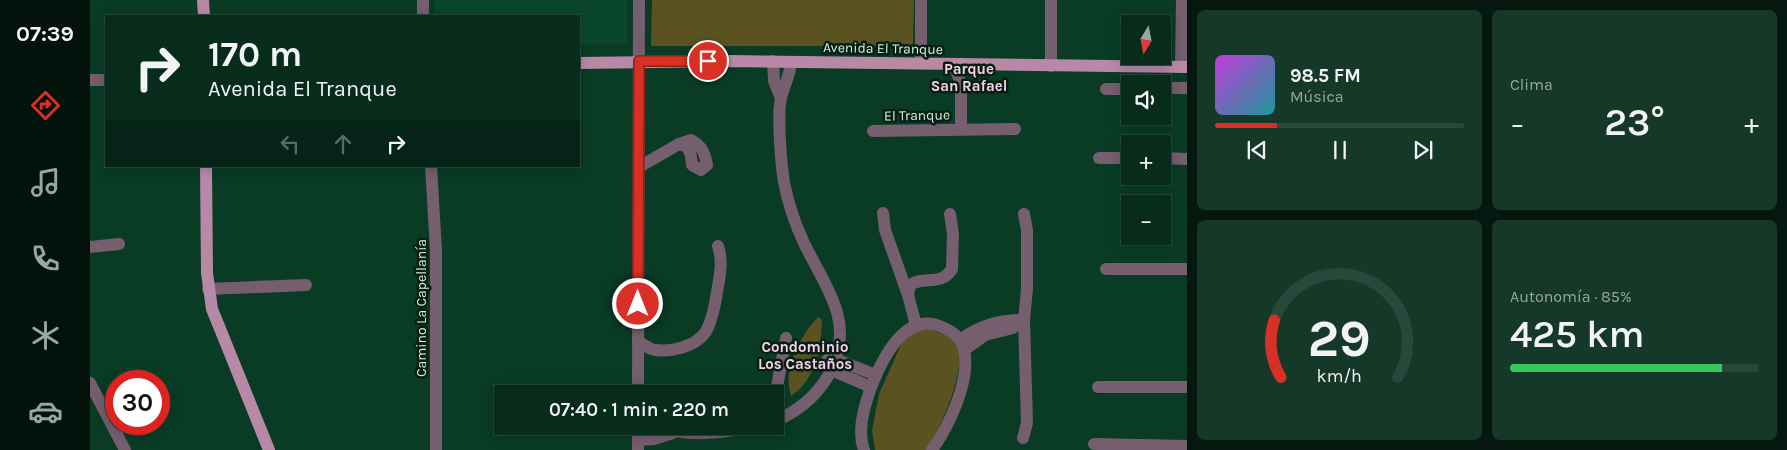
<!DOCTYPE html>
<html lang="es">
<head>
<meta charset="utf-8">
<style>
	:root { --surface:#072c1c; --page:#153829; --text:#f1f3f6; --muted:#98a7a3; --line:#28483b; --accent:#d93025 }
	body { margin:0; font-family:Karla,sans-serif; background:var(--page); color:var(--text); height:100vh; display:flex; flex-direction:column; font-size:19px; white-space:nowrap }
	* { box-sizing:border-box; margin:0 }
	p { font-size:16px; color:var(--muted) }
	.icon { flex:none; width:28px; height:28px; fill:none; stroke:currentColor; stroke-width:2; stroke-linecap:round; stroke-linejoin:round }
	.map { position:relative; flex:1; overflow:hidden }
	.side { display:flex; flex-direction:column; gap:10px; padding:10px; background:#04180f; width:600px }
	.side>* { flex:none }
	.guide { position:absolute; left:15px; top:15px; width:475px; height:152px; border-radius:0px; box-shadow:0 2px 12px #0003,0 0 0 1px var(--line); background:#072c1c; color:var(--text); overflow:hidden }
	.needle { width:32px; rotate:190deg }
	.tools { position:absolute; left:1031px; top:15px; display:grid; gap:10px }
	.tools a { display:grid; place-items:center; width:50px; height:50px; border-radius:0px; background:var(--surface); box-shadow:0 2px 12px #0003,0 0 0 1px var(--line); font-size:25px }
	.speed { position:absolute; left:15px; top:370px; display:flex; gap:10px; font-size:25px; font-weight:700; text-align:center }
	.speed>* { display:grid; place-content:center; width:65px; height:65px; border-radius:50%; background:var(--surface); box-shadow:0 2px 12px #0003,0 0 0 1px var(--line); line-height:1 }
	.speed .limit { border:8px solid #d22; background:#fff; color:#111 }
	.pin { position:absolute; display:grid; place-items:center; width:42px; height:42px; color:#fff; margin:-21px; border:2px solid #fff; border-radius:50%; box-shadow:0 1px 5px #0007 }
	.me { position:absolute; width:55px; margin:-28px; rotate:0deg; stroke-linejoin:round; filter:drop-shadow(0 0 4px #0008) }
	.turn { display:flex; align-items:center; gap:18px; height:105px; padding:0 20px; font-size:22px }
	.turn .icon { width:65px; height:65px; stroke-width:2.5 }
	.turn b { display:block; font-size:35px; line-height:42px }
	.lanes { display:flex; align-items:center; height:48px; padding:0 20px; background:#0003; justify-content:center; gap:25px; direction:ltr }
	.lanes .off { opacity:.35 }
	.big { font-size:38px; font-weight:600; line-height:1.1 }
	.side .card { flex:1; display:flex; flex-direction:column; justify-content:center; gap:8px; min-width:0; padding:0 18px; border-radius:8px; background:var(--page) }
	.side .dial { align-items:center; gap:0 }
	.dial svg { height:130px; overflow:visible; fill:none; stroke:var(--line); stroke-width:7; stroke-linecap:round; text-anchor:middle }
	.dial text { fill:var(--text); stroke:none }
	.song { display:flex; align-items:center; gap:15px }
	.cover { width:60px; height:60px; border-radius:8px; background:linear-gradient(135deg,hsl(290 70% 55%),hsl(180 70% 35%)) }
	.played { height:5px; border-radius:2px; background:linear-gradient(90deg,var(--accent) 25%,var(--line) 25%) }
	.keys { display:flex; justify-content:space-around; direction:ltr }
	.heat { display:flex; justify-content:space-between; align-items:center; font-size:28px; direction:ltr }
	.charge { height:8px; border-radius:4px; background:linear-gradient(90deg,#34c759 85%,var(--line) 0) }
	.side .tiles { flex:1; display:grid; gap:10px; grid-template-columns:repeat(2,1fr) }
	.trip { position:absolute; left:404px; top:385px; width:290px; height:50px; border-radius:0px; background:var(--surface); box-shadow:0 2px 12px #0003,0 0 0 1px var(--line); font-weight:600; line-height:50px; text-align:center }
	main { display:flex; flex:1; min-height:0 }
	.dock { display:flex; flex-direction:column; width:90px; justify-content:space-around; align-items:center; background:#03120b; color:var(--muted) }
	.dock .icon { width:35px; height:35px }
	.dock .active { color:var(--accent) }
	.dock b { font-size:22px; color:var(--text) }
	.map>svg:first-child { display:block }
</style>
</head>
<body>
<main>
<nav class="dock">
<b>07:39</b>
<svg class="icon active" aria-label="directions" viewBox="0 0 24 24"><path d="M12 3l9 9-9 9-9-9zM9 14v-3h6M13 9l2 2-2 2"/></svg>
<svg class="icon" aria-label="music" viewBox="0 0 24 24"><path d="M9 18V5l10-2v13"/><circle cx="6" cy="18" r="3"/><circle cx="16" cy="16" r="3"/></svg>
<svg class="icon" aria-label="phone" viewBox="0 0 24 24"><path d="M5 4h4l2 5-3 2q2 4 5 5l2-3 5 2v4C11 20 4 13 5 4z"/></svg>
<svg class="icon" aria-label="climate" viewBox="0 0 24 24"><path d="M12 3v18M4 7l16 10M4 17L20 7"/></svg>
<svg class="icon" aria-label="car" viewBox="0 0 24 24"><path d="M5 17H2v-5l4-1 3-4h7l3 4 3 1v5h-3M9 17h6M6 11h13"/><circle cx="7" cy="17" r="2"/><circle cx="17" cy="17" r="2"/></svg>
</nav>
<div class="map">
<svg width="1097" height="450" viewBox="0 0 1097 450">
	<rect width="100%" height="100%" fill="#093b25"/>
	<path fill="#0a462e" d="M345,0h192v43l-48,2v-29h-144z"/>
	<g fill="#5b5221">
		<path d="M562,0h262l-1,46h-262z"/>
		<path d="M728,317l4,3c-1,27 -6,60 -31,76 -9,-26 9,-60 27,-79z"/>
		<path d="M832,328c12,3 26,5 34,17 13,21 -16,86 -30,105h-51l-3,-20 7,-36 24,-54z"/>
	</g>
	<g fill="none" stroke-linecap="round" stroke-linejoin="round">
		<g stroke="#755e6d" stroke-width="12">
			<path d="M333,0v16"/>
			<path d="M683,61l1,20 7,17"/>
			<path d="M831,62v-62"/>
			<path d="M864,64l7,20v45"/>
			<path d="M961,66v-66"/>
			<path d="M1091,67l1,-67"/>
			<path d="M0,80h16"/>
			<path d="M1072,88h25"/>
			<path d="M1016,89h24"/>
			<path d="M783,131l142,-2"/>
			<path d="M601,140c11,6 14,13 16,25l-6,5 -9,-5c-1,-10 -1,-19 -13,-21z"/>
			<path d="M1009,158h31"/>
			<path d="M1072,158l25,1"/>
			<path d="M341,166l5,84v200"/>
			<path d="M549,167l40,-23"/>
			<path d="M793,213l2,17 23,65"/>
			<path d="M0,247l29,-3"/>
			<path d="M1016,269h81"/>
			<path d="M118,289l98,-4"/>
			<path d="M826,325l-8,-30 2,-10c13,-10 31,2 42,-16l1,-35 -3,-20"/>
			<path d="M870,340c20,-15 39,-20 64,-20"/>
			<path d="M548,341c5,3 12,9 17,9 17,2 39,-3 50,-17 7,-11 10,-28 12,-41 3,-16 6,-31 1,-46"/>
			<path d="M874,350l21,-15 28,-7"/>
			<path d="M737,360l8,-1 41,16"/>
			<path d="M738,365l3,5 40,17"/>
			<path d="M0,383l35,67"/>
			<path d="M1008,387h89"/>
			<path d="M548,394l1,-394"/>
			<path d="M689,419l-2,-32 9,-49"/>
			<path d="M685,421c43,-18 75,-61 62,-109 -7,-24 -22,-46 -33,-69 -9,-19 -16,-40 -20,-61 -3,-18 -7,-67 -3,-84 3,-13 9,-22 10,-36"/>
			<path d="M567,426c30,12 67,7 99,0"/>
			<path d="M933,438l4,-15 -3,-103 3,-31v-59l-3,-16"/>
			<path d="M548,440l16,-1 19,-6"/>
			<path d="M1004,444l93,2"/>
			<path d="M548,450v-24"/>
			<path d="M774,450c-7,-19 0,-42 6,-60 11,-29 35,-82 74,-62 9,4 18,11 20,22 7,30 -15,76 -32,100"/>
		</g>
		<g stroke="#b789a7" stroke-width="12">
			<path d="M113,0l1,16"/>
			<path d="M489,63l149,-2 459,6"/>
			<path d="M116,166l1,107 5,36 57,141"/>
		</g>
	</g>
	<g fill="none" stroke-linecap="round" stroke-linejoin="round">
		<defs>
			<path id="route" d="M548,304l1,-243h69"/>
		</defs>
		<use href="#route" stroke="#8d1f18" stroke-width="12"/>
		<use href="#route" stroke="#d93025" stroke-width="9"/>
	</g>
	<g text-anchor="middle" stroke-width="5" stroke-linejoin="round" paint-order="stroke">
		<g font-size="14" fill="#d2f1df" stroke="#051f13">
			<text transform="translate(793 48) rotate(1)" y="5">Avenida El Tranque</text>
			<text transform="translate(827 115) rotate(-1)" y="5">El Tranque</text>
			<text transform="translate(331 308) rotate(-90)" y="5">Camino La Capellanía</text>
		</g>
		<g font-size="15" font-weight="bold" fill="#f9cee9" stroke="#051f13">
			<text x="879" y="74">Parque<tspan x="879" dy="17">San Rafael</tspan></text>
			<text x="715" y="352">Condominio<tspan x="715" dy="17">Los Castaños</tspan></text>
		</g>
	</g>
</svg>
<div class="tools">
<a><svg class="needle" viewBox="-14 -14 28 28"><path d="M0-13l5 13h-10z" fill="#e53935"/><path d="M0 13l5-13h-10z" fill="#98a7a3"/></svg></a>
<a><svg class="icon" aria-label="sound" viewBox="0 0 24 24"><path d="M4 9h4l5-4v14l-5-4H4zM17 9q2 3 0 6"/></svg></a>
<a>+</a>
<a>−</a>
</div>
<div class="speed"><div class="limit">30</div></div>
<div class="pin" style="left:618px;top:61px;background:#d93025"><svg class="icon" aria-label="arrive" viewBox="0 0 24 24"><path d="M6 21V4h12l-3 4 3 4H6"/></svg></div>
<svg class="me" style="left:548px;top:304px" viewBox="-20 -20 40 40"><circle r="17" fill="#d93025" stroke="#fff" stroke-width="3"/><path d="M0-11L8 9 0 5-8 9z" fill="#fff"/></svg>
<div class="trip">07:40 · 1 min · 220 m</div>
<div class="guide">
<div class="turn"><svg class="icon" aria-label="right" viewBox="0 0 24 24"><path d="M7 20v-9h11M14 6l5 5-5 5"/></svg><div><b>170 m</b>Avenida El Tranque</div></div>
<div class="lanes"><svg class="icon off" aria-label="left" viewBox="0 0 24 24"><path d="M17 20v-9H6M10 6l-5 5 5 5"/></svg><svg class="icon off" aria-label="ahead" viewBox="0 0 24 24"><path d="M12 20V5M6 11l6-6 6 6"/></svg><svg class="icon" aria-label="right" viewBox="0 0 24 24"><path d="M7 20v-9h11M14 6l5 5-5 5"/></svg></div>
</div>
</div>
<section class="side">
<div class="tiles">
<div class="card">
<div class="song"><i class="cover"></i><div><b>98.5 FM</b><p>Música</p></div></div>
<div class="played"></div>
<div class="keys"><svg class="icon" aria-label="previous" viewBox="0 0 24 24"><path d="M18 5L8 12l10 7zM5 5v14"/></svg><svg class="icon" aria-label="pause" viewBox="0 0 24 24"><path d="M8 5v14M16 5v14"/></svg><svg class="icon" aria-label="next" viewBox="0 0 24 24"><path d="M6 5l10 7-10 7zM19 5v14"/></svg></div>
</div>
<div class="card"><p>Clima</p>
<div class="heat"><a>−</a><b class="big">23°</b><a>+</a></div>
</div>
<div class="card dial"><svg viewBox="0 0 100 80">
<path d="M14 69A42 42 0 1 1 86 69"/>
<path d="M14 69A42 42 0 0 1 10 34" stroke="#d93025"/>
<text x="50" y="56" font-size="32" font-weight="700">29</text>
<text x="50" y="72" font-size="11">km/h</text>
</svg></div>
<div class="card"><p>Autonomía · 85%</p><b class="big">425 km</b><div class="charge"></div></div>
</div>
</section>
</main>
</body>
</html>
